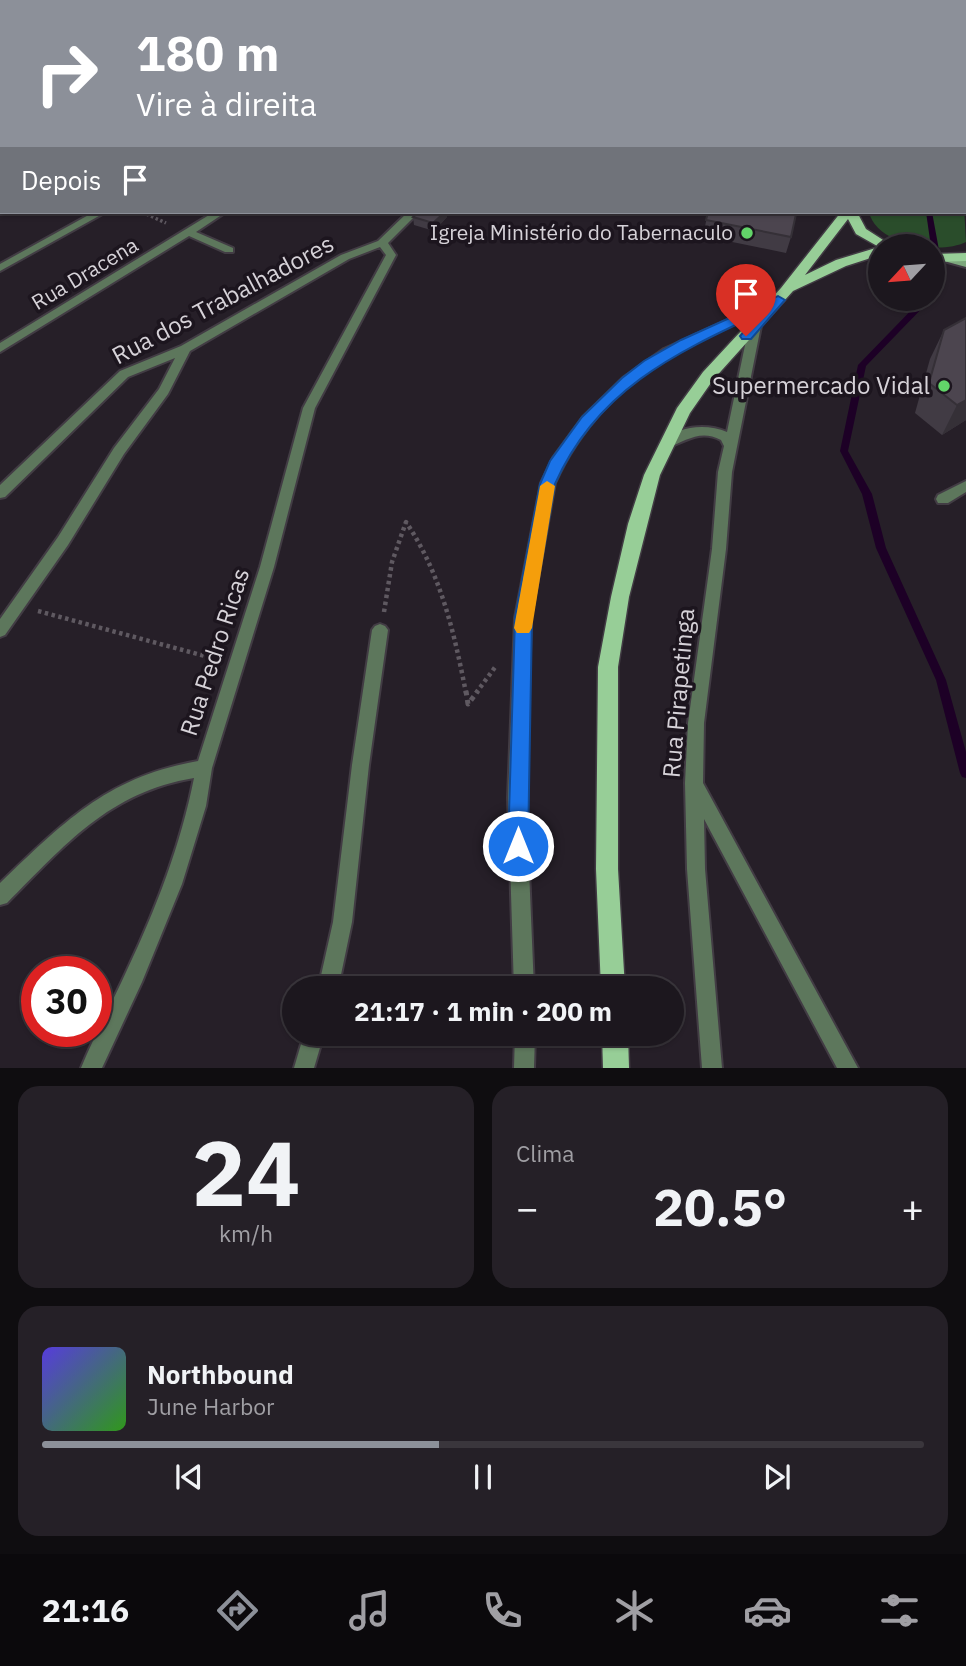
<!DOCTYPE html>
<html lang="pt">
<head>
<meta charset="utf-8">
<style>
	:root { --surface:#1c171e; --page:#252027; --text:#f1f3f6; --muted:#a09fa4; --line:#3a363c; --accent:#8c9099 }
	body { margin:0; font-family:"IBM Plex Sans",sans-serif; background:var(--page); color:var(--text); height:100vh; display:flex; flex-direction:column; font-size:26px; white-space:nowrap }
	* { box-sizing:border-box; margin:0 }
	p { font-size:23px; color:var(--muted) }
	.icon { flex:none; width:38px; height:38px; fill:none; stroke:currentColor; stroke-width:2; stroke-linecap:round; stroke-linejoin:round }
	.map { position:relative; height:1068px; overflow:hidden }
	.drawer { display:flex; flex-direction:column; gap:18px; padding:18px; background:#0f0d10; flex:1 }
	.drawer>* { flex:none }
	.hud { position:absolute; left:0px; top:0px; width:966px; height:214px; box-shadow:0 2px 5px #0004,0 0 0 2px var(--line); background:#8c9099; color:#fff; overflow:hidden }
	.needle { width:46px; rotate:244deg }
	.buttons { position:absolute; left:868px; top:234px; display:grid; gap:14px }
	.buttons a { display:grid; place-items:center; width:77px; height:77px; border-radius:50%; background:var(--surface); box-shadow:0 2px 5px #0004,0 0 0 2px var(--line); font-size:35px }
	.speed { position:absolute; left:21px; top:956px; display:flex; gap:14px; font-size:35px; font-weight:700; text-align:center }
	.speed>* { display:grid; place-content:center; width:91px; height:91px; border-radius:50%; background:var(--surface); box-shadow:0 2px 5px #0004,0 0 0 2px var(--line); line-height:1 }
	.speed .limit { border:10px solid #d22; background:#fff; color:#111 }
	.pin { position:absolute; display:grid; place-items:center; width:60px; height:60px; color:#fff; margin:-72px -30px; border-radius:50% 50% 50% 0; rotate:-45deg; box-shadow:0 0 7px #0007 }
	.pin .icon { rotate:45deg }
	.me { position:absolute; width:77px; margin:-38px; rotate:0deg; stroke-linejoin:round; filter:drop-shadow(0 0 5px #0008) }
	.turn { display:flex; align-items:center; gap:24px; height:147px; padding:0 21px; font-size:32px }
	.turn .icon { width:91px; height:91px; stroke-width:2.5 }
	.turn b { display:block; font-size:49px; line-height:60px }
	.then { display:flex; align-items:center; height:66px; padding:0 21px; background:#0003; gap:14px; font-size:26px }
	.big { font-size:52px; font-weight:800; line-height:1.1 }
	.drawer .card { flex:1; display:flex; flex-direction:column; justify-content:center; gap:10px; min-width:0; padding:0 24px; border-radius:21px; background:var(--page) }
	.drawer .dial { align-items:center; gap:0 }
	.dial b { font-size:91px; line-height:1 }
	.song { display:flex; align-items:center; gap:21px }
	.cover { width:84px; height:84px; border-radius:10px; background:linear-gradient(135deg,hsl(250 70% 55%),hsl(110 70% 35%)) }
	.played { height:7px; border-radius:4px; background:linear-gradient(90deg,var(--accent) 45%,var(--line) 45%) }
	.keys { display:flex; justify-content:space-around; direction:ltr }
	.heat { display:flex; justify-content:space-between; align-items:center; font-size:38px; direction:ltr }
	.drawer .tiles { flex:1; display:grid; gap:18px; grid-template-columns:1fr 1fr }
	.card:last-child { grid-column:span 2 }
	.trip { position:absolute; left:282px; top:976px; width:402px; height:70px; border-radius:35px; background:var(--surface); box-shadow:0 2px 5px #0004,0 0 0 2px var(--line); font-weight:800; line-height:70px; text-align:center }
	.tabs { display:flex; height:112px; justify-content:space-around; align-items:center; background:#0b090c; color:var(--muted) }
	.tabs .icon { width:49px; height:49px }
	.tabs .selected { color:var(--accent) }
	.tabs b { font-size:32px; color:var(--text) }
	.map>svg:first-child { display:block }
</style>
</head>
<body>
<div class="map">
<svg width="966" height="1068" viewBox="0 0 966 1068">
	<rect width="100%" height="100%" fill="#261f28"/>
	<path fill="#2a4d2b" d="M964,207l2,35c-26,13 -90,3 -97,-30h95z"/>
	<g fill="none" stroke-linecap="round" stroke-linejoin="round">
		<g fill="#1d0026" fill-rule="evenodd">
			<path d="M966,74v4l-2,1v-4z"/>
			<path d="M926,212h6l7,38 -1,2h-5v-5h-2z"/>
			<path d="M934,264h6l1,2 -4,17 -4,2v-17z"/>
			<path d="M922,299h9l-65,67 -18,85 24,43 14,54 60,132 20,72v26l-4,-1 -2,-4 -24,-93 -60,-132 -14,-54 -22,-43 18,-86z"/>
		</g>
		<defs>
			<g id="street">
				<path d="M129,0h9l-11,2z"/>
				<path d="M679,0h8l-9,2z"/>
				<path d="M809,0h8l-9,2z"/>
				<path d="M961,0h5v15h-2v-13z"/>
				<rect x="0" y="62" width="2" height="4"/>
				<rect x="0" y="100" width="2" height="6"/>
				<rect x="0" y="163" width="2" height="6"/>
				<path d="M2,188v7h-2v-6z"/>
				<path d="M94,212h12l-106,59v-7z"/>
				<path d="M214,212h12l-30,20 37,16v4h-8l-36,-16 -189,116v-9z"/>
				<path d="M408,212h11l-31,31 8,12 -81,153 -41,159 -62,201 -6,38 -24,78 -40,98 -40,86h-21c14,-34 31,-65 46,-98 29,-61 54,-126 67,-192 -85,14 -129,67 -187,125l-7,2v-22c64,-61 107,-106 198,-122l62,-194 43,-159 83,-153 -6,-8 -31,12 -159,92 -22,43 -44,60 -56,91 -63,90 -5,2v-18l58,-82 56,-89 45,-59 16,-31 -47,19 -123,120 -5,1v-13l120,-114 61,-25 160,-91 37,-14z"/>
				<path d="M778,297l6,3 -2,2c-36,17 -73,33 -108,52 -51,27 -96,77 -119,129l-24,135 -5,180 8,191h-20l-6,-191 7,-180 26,-135 12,-25 30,-41 40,-39 41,-29z"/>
				<path d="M755,322l6,4 -29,146 -6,77 -22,174 -1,60 155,285h-21l-133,-249 1,50 17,199h-20l-15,-199 -2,-86 3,-60 24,-174 6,-77 6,-26 -3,-6c-21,-11 -35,1 -54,8l-6,-5c15,-17 45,-20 66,-11l22,-106z"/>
				<path d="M966,481v11l-18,11h-10l-2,-4 2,-4z"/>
				<path d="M380,624l5,2 3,4 -19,135 -17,157 -14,67h-20l15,-67 19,-157 20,-135 3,-4z"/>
				<path d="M304,1034h20l-10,34h-20z"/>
				<path d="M515,1034h20l-1,34h-20z"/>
			</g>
			<path id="secondary" d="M948,256l18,5v6l-22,-6 -1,-2z"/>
			<g id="primary">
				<rect x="0" y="21" width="2" height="6"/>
				<path d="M964,191l2,1v8l-2,-1z"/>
				<path d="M841,212h16l9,17 28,18h-14v8l-34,11 -53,25 -80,89 -23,33 -30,62 -31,122 -11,70v202l7,120h-24l-5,-120 2,-202 13,-70 17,-73 16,-49 33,-67 26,-36 78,-84zM848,219l8,15 23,13 -43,13 -31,15z"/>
				<path d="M966,253v8l-33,1v-8z"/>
				<path d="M602,1034h26l1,34h-26z"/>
			</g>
		</defs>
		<use href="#street" stroke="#423c44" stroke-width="4"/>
		<use href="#secondary" stroke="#423c44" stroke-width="4"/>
		<use href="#primary" stroke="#423c44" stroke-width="3"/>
		<path stroke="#5f5961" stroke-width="3.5" stroke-dasharray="2.5 2.5" stroke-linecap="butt" d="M142,212l24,11"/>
		<g stroke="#5f5961" stroke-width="4.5" stroke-dasharray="3.5 3.5" stroke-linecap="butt">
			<path d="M38,611l178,48"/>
			<path d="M384,612l8,-50 14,-40c35,52 48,110 60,171"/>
			<path d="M476,693l20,-27"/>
		</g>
		<path stroke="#5f5961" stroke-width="5" stroke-dasharray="4.5 4.5" stroke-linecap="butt" d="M466,691l2,13 10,-13"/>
		<use href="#street" fill="#5d775c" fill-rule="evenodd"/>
		<use href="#secondary" fill="#7da87d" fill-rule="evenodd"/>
		<use href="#primary" fill="#97ce97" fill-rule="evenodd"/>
	</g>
	<g fill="#413b44">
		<path d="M708,212l83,25 -5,16 -83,-17z"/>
		<path d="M413,217h34l-13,14 -20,-6z"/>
		<path d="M966,318v102l-24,15 -27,-22 15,-54 14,-29z"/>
	</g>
	<g fill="#353037">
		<path d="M445,212h2v5l-13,14 -1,-8z"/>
		<path d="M966,400v20l-24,15 15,-30z"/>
	</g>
	<g fill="#4c454f" stroke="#353037" stroke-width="2">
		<path d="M419,212h26l-12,11 -20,-6z"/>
		<path d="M708,212h75l13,2 -5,23 -85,-17z"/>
		<path d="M966,318v82l-9,5 -28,-22 15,-53z"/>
	</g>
	<path fill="#1a73e8" stroke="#114b97" stroke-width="2" d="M778,296l7,4 -34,39h-9l-2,-3 19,-22c-86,40 -163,77 -204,170l-23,134 -4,228 -3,7 -7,3 -7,-3 -3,-7 7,-228 25,-134 10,-23 32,-44 40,-39 22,-17 37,-21z"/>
	<path fill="#f59e0b" d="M547,481l8,5 -23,142 -3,5h-12l-3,-5 26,-142z"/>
	<g fill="#62d469" stroke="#1c151e" stroke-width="2.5">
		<circle cx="747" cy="233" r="7"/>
		<circle cx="944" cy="386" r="7"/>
	</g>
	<g text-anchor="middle" stroke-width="7" stroke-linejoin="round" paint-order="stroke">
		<g font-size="21" fill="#d6d2d8" stroke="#1c151e" text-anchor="end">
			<text x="733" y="240">Igreja Ministério do Tabernaculo</text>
		</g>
		<g font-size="21" fill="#d6d2d8" stroke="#1c151e">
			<text transform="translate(85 274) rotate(-31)" y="7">Rua Dracena</text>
		</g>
		<g font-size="24" fill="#d6d2d8" stroke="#1c151e">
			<text transform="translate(223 300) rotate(-28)" y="8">Rua dos Trabalhadores</text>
			<text transform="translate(215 652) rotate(-72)" y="8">Rua Pedro Ricas</text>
			<text transform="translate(679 693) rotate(-85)" y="8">Rua Pirapetinga</text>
		</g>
		<g font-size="24" fill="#d6d2d8" stroke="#1c151e" text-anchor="end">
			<text x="930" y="394">Supermercado Vidal</text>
		</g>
	</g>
</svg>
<div class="buttons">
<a><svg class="needle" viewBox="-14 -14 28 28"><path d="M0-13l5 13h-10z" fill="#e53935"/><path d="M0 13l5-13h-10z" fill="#a09fa4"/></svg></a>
</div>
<div class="speed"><div class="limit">30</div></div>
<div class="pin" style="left:746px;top:336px;background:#d93025"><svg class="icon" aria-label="arrive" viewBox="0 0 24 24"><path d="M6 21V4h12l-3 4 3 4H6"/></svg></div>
<svg class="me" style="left:518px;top:846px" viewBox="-20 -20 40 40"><circle r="17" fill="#1a73e8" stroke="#fff" stroke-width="3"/><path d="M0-11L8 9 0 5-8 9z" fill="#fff"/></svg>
<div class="trip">21:17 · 1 min · 200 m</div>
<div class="hud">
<div class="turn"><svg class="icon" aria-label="right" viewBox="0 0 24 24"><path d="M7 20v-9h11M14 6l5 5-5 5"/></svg><div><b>180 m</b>Vire à direita</div></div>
<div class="then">Depois<svg class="icon" aria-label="arrive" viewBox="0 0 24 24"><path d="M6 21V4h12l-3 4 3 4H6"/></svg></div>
</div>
</div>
<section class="drawer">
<div class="tiles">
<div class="card dial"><b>24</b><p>km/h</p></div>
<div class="card"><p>Clima</p>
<div class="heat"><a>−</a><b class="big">20.5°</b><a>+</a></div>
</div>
<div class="card">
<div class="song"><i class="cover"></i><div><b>Northbound</b><p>June Harbor</p></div></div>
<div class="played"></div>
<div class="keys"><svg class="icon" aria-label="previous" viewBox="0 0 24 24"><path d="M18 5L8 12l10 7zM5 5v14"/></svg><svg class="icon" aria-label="pause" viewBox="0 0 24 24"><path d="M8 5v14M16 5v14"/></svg><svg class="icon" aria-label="next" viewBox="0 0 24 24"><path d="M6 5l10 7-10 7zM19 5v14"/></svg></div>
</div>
</div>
</section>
<nav class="tabs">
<b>21:16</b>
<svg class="icon selected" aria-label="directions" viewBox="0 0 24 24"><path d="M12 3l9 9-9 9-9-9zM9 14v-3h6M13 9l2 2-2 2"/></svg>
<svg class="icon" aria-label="music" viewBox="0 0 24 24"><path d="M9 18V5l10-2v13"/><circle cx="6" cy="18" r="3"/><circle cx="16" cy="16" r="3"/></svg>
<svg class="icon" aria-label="phone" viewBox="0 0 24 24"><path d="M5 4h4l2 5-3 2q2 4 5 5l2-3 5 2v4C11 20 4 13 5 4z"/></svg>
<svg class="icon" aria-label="climate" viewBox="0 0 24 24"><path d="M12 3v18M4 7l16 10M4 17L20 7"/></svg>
<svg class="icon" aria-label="car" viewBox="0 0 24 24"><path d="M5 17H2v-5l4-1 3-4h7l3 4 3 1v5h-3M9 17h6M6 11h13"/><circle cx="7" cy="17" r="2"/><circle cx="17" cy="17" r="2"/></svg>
<svg class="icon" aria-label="filters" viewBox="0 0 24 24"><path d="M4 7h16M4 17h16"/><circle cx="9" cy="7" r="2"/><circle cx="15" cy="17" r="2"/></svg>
</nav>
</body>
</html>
